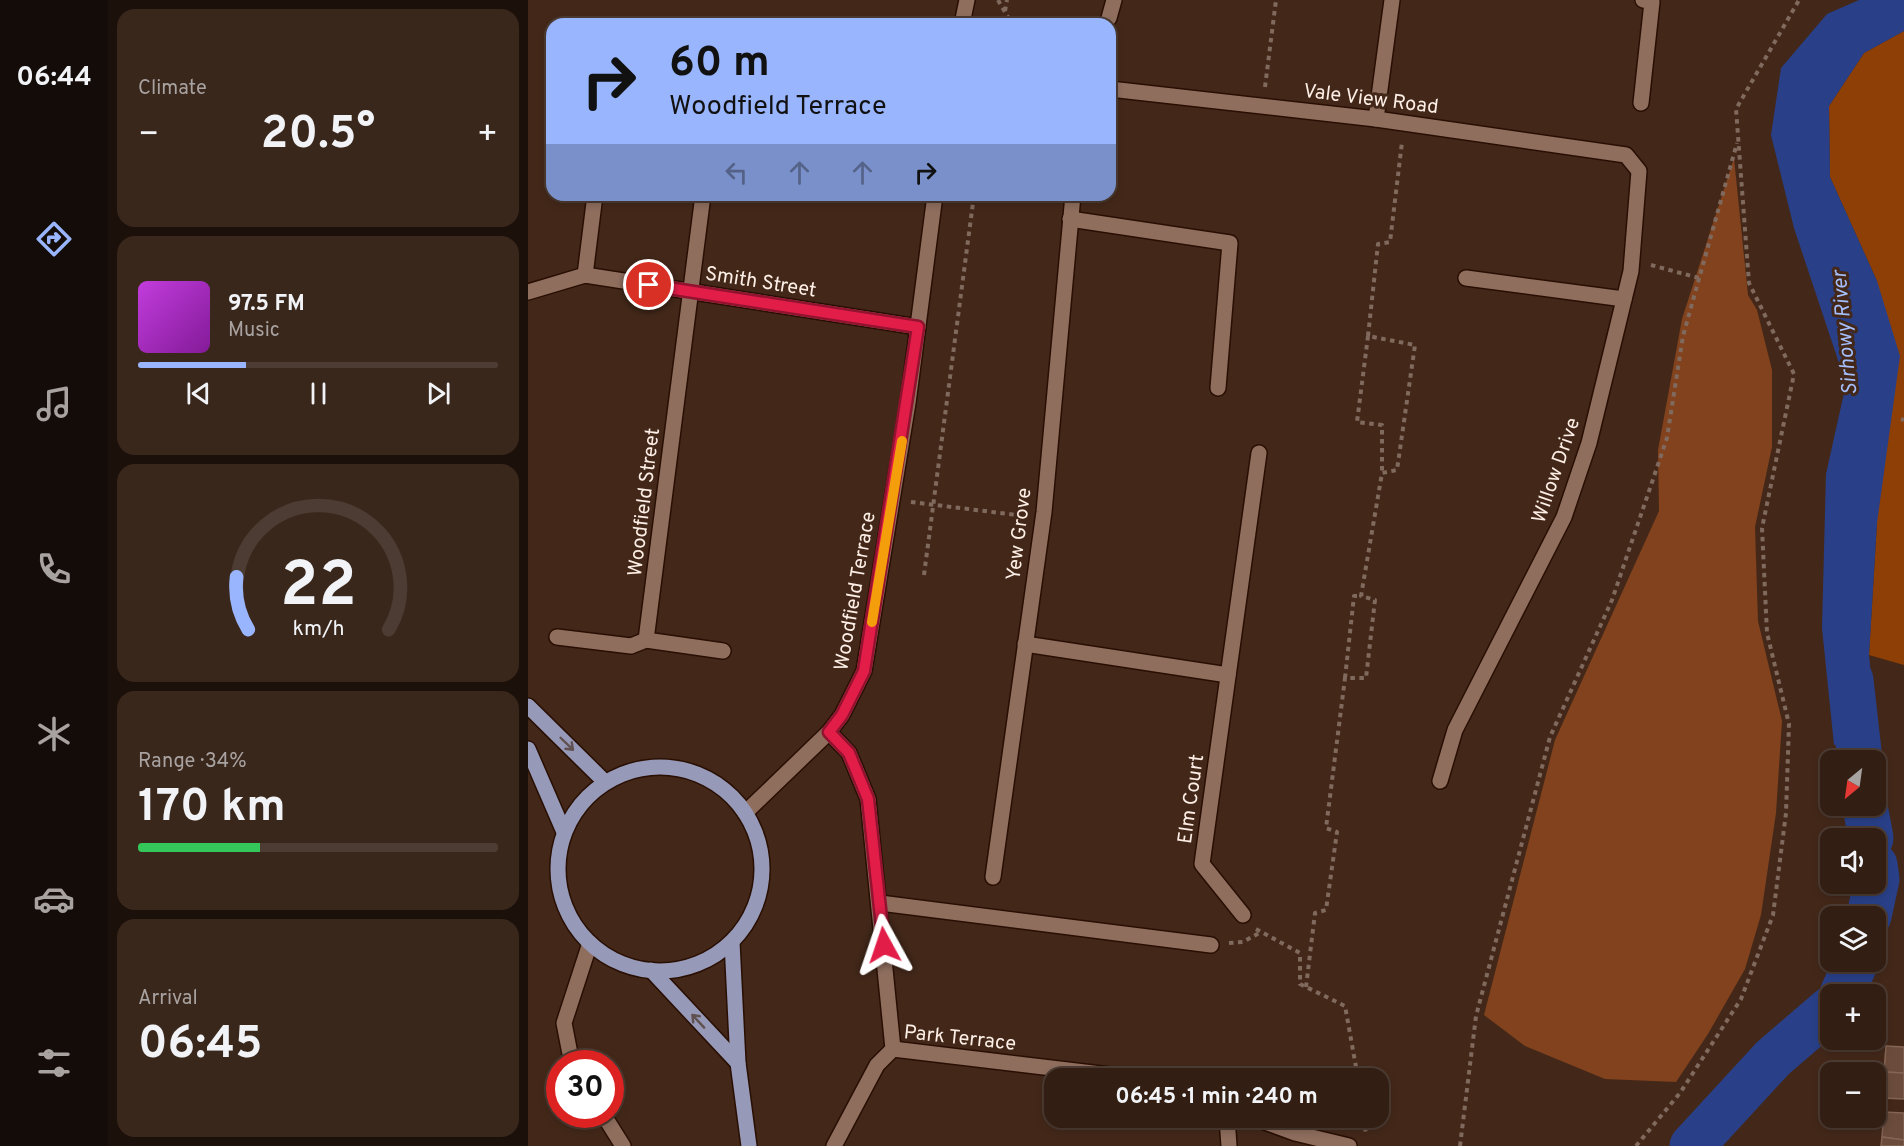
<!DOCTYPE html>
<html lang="en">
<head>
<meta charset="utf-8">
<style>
	:root { --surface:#321e13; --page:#3a271c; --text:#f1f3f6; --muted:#a8a2a0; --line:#4d3c33; --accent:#99b5fd }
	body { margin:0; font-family:Overpass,sans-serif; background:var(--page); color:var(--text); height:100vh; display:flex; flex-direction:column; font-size:22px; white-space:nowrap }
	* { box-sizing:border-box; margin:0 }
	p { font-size:20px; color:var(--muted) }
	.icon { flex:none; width:33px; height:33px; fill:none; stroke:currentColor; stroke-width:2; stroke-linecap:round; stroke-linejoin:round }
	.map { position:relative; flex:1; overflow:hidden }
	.sheet { display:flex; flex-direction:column; gap:9px; padding:9px; background:#1c100a; width:420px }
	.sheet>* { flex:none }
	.hud { position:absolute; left:18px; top:18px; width:570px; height:183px; border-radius:18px; box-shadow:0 3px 9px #0003,0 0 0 2px var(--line); background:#99b5fd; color:#111; overflow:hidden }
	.needle { width:39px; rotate:209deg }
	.controls { position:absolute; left:1292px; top:750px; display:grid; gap:12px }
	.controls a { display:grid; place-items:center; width:66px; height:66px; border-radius:12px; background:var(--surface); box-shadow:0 3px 9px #0003,0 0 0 2px var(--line); font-size:30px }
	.speed { position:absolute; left:18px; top:1050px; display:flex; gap:12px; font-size:30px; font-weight:700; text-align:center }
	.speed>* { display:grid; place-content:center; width:78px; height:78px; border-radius:50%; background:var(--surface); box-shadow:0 3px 9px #0003,0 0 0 2px var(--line); line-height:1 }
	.speed .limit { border:9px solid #d22; background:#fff; color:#111 }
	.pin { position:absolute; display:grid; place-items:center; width:51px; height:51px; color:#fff; margin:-26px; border:3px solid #fff; border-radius:50%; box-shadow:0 2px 6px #0007 }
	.me { position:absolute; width:66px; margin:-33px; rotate:355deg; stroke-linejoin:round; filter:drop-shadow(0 0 4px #0008) }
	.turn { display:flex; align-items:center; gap:21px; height:126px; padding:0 24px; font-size:27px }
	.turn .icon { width:78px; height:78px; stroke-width:2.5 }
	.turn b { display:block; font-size:42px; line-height:51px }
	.lanes { display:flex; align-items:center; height:57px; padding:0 24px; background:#0003; justify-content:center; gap:30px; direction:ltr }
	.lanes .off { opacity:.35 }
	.big { font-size:45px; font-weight:700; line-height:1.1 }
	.sheet .widget { flex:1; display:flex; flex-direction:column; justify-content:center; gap:9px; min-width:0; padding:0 21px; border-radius:18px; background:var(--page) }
	.sheet .dial { align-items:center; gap:0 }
	.dial svg { height:156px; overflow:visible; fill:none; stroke:var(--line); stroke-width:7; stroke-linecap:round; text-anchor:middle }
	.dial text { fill:var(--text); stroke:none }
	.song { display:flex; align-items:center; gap:18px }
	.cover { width:72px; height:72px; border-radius:9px; background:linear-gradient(135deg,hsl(290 70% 55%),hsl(290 70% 35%)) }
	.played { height:6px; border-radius:3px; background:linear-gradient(90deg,var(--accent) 30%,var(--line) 30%) }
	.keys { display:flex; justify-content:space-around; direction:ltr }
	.heat { display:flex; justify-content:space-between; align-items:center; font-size:33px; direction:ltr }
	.charge { height:9px; border-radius:4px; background:linear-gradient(90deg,#34c759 34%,var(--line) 0) }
	.trip { position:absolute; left:516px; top:1068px; width:345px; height:60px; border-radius:18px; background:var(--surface); box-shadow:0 3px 9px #0003,0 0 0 2px var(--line); font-weight:700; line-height:60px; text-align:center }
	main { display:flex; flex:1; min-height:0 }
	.tab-bar { display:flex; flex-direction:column; width:108px; justify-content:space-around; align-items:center; background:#140c08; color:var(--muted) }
	.tab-bar .icon { width:42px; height:42px }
	.tab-bar .on { color:var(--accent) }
	.tab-bar b { font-size:27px; color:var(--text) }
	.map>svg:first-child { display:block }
</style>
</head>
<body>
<main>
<nav class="tab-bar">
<b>06:44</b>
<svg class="icon on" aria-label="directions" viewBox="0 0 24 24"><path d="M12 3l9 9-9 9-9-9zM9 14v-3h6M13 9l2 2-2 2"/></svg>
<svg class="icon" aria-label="music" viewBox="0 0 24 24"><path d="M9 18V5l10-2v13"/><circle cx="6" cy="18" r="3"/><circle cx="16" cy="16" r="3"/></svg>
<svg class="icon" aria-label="phone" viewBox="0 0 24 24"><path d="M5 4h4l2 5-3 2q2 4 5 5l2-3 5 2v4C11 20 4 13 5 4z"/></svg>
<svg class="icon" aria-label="climate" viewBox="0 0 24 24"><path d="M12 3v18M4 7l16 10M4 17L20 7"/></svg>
<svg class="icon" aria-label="car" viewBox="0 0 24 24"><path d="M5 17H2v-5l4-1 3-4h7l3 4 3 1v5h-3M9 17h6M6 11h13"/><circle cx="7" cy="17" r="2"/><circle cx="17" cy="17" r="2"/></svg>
<svg class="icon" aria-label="filters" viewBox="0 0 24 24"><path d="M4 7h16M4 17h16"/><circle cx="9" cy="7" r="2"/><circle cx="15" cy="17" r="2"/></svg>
</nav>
<section class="sheet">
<div class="widget"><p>Climate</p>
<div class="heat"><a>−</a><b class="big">20.5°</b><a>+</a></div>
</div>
<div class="widget">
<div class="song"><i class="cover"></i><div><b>97.5 FM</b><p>Music</p></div></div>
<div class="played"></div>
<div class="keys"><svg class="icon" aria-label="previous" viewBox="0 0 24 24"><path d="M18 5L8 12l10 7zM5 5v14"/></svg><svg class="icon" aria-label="pause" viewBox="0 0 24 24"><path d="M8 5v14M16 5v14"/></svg><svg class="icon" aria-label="next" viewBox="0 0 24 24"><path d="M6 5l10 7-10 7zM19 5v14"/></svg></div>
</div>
<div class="widget dial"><svg viewBox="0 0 100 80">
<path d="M14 69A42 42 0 1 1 86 69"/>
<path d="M14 69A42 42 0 0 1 8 42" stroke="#99b5fd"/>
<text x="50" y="56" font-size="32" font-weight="700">22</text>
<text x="50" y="72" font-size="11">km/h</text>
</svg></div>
<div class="widget"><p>Range · 34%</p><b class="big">170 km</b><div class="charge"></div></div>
<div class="widget"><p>Arrival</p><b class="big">06:45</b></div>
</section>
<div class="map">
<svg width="1376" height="1146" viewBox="0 0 1376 1146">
	<rect width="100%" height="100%" fill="#432819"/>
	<path fill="#81421d" d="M1206,158l14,137 9,15 15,60v77l-17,80 3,94 24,100 -6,92 -15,102 -16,54 -37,65 -32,48 -71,-3 -80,-33 -41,-31 71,-275 104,-229 -1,-61 24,-131z"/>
	<path fill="#8e3f05" d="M1376,31v634l-35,-10 8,-132v-242l-47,-104 -1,-71 35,-53z"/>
	<path fill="#294088" d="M1331,0h45v31l-40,22 -35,53 1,71 47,104 23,75 -23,167 -8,132 8,81 -43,9 -12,-117 4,-154 20,-90 -52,-156 -23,-93 10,-67 46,-54z"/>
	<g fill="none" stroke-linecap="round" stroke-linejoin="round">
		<g stroke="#294088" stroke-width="45">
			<path d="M1323,680l9,80"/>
			<path d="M1337,806l6,32"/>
			<path d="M1341,916l8,-37 -2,-14"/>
			<path d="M1314,994l14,-32"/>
			<path d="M1164,1146l81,-88 57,-49"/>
		</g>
	</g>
	<g fill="#6b4c3c" stroke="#846453" stroke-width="1.5">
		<path d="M1358,1046l18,1v26l-20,-1z"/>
		<path d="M1356,1072l20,1v26l-21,-1z"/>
		<path d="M1356,1112l20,1v27l-22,-3z"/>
		<path d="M1354,1137l22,3v6h-23z"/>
	</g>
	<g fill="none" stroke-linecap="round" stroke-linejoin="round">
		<defs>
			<g id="service">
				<path d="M938,278l158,21"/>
				<path d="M29,637l74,9 15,-6"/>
				<path d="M352,903l331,42"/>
			</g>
			<g id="minor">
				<path d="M581,18l5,-18"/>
				<path d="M434,24l5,-24"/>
				<path d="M582,89l266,30 250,36 13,16 -8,100 -42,172 -25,74 -109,213 -15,51"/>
				<path d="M1113,103l11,-101 -9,-2"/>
				<path d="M848,119l16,-119"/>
				<path d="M175,195l-57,445 77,11"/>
				<path d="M542,219l160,24 -12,145"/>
				<path d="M57,275l10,-80"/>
				<path d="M0,292l57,-17 333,52"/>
				<path d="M497,644l203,31"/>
				<path d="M217,813l84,-81"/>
				<path d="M465,877l51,-365 29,-317"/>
				<path d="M715,915l-41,-51 57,-411"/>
				<path d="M365,1049l-25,-250 -19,-46 -20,-21 13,-17 22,-44 44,-268 27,-208"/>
				<path d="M699,1118l2,28"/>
				<path d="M726,1118l41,15 54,13"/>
				<path d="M306,1146l43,-81 16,-16 242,29"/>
			</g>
			<g id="tertiary">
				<path d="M44,1064l-8,-41 26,-80"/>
				<path d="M75,1114l20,32"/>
			</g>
			<g id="primary">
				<path d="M0,706l77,76"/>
				<path d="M0,749l36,83"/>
				<circle cx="132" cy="869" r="102"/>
				<path d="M204,942l6,121 11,83"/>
				<path d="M123,970l87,93"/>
			</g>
		</defs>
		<use href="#service" stroke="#290f03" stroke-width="18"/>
		<use href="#minor" stroke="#290f03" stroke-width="18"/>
		<use href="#tertiary" stroke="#290f03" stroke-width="18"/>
		<use href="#primary" stroke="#290f03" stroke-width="18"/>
		<g stroke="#80695d" stroke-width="4" stroke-dasharray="4.5 4.5" stroke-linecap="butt">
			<path d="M470,0l14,24"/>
			<path d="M477,11l2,-11"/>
			<path d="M737,87l11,-87"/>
			<path d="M1123,265l48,13"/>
			<path d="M840,336l-11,86 25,3v49"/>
			<path d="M1373,419l3,1"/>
			<path d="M383,502l114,14"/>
			<path d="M396,575l50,-380"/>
			<path d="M817,678l9,-82h7l1,-2"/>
			<path d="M728,929l44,24v31l45,22 13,72"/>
			<path d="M701,943l14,-1 16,-9"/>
			<path d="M778,987l9,-74 11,-3 11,-78 -11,-4 19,-150h21l9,-78 -14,-4 21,-123 15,-3 18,-125 -47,-9 10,-92 12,-2 12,-100"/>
			<path d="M836,1118l2,17"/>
			<path d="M932,1146l16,-130 74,-279 62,-137 55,-162 16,-102 54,-193"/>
			<path d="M1108,1146l44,-53 61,-94 32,-84 13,-102 3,-89 -22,-91 -5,-105 32,-154 -45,-91 -13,-174 63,-109"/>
		</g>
		<use href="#service" stroke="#8f6e5e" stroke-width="15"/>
		<use href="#minor" stroke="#8f6e5e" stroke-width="15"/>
		<use href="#tertiary" stroke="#8f6e5e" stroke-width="15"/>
		<use href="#primary" stroke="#9699b7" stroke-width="15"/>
	</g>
	<defs><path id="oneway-shaft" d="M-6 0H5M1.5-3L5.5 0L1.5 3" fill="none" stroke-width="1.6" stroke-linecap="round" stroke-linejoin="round" transform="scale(1.5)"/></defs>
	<g stroke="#605050">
		<use href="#oneway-shaft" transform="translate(39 744) rotate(44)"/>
		<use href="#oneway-shaft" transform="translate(170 1021) rotate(-133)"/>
	</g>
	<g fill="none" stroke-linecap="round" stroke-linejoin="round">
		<defs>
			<path id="route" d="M121,285l269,42 -54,344 -22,44 -13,17 20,21 19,46 16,146"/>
		</defs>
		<use href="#route" stroke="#92132f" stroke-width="15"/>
		<use href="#route" stroke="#e11d48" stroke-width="10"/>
		<path stroke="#f59e0b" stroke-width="10" d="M344,622l30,-181"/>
	</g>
	<g text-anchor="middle" stroke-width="6" stroke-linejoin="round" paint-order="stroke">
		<g font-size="20" fill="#fdeee6" stroke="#432819">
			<text transform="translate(843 98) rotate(7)" y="7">Vale View Road</text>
			<text transform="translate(233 281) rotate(9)" y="7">Smith Street</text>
			<text transform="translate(1027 470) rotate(-71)" y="7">Willow Drive</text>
			<text transform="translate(115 502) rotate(-83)" y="7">Woodfield Street</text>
			<text transform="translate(490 534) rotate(-83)" y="7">Yew Grove</text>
			<text transform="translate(326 591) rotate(-80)" y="7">Woodfield Terrace</text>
			<text transform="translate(662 799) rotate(-82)" y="7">Elm Court</text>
			<text transform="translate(432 1037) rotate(6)" y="7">Park Terrace</text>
		</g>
		<g font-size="21" font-style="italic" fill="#a5befc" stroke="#432819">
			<text transform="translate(1316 333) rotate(-95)" y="7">Sirhowy River</text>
		</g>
	</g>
</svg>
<div class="controls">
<a><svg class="needle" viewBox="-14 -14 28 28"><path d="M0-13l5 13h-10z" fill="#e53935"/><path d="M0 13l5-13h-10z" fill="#a8a2a0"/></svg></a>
<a><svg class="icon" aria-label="sound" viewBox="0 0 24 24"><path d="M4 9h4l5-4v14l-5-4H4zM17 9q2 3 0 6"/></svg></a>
<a><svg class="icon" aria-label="layers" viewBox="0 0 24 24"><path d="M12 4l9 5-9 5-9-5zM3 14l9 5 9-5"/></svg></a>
<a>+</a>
<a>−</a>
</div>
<div class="speed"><div class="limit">30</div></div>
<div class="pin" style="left:121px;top:285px;background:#d93025"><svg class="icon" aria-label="arrive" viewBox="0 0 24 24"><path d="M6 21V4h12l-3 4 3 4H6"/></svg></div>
<svg class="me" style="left:356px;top:945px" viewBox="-20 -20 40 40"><path d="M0-17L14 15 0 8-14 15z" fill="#e11d48" stroke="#fff" stroke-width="4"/></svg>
<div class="trip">06:45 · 1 min · 240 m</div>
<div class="hud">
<div class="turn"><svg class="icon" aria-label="right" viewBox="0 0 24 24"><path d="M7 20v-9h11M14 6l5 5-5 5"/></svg><div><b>60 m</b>Woodfield Terrace</div></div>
<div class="lanes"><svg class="icon off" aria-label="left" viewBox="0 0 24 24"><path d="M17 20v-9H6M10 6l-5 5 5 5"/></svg><svg class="icon off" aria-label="ahead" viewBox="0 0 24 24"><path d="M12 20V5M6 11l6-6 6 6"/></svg><svg class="icon off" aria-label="ahead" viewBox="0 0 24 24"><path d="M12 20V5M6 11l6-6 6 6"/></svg><svg class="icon" aria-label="right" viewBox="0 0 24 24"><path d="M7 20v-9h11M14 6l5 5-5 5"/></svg></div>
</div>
</div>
</main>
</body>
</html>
